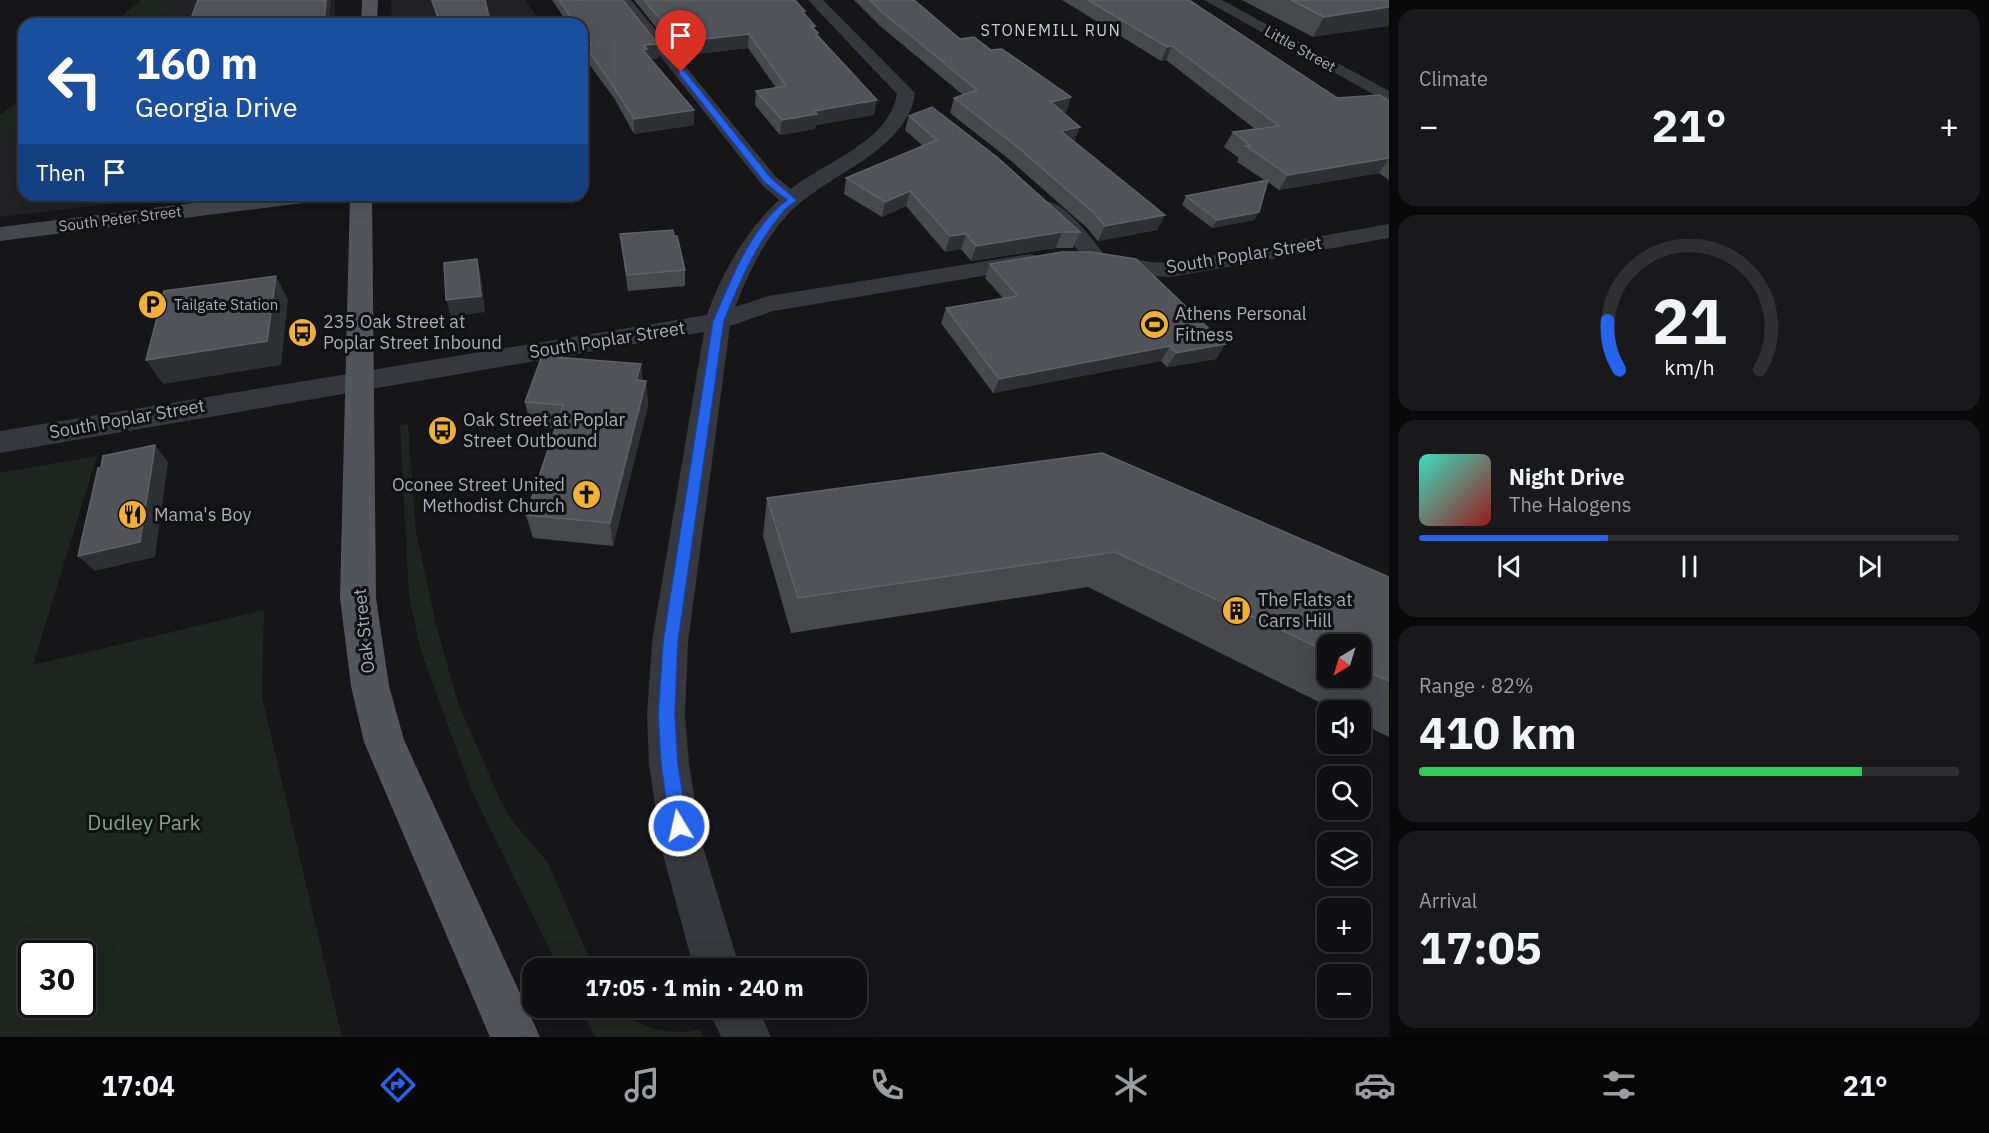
<!DOCTYPE html>
<html lang="en">
<head>
<meta charset="utf-8">
<style>
	:root { --surface:#101012; --page:#19191b; --text:#f1f3f6; --muted:#9c9d9f; --line:#303032; --accent:#2563eb }
	body { margin:0; font-family:"IBM Plex Sans",sans-serif; background:var(--page); color:var(--text); height:100vh; display:flex; flex-direction:column; font-size:22px; white-space:nowrap }
	* { box-sizing:border-box; margin:0 }
	p { font-size:20px; color:var(--muted) }
	.icon { flex:none; width:33px; height:33px; fill:none; stroke:currentColor; stroke-width:2; stroke-linecap:round; stroke-linejoin:round }
	.map { position:relative; flex:1; overflow:hidden }
	.drawer { display:flex; flex-direction:column; gap:9px; padding:9px; background:#09090a; width:600px }
	.drawer>* { flex:none }
	.banner { position:absolute; left:18px; top:18px; width:570px; height:183px; border-radius:18px; box-shadow:0 6px 24px #0002,0 0 0 2px var(--line); background:#1a4fa0; color:#fff; overflow:hidden }
	.needle { width:39px; rotate:218deg }
	.fabs { position:absolute; left:1317px; top:634px; display:grid; gap:12px }
	.fabs a { display:grid; place-items:center; width:54px; height:54px; border-radius:12px; background:var(--surface); box-shadow:0 6px 24px #0002,0 0 0 2px var(--line); font-size:30px }
	.speed { position:absolute; left:18px; top:940px; display:flex; gap:12px; font-size:30px; font-weight:700; text-align:center }
	.speed>* { display:grid; place-content:center; width:78px; height:78px; border-radius:50%; background:var(--surface); box-shadow:0 6px 24px #0002,0 0 0 2px var(--line); line-height:1 }
	.speed .limit { border:3px solid #111; border-radius:9px; background:#fff; color:#111 }
	.pin { position:absolute; display:grid; place-items:center; width:51px; height:51px; color:#fff; margin:-62px -26px; border-radius:50% 50% 50% 0; rotate:-45deg; box-shadow:0 0 6px #0007 }
	.pin .icon { rotate:45deg }
	.me { position:absolute; width:66px; margin:-33px; rotate:351deg; stroke-linejoin:round; filter:drop-shadow(0 0 4px #0008) }
	.turn { display:flex; align-items:center; gap:21px; height:126px; padding:0 18px; font-size:27px }
	.turn .icon { width:78px; height:78px; stroke-width:2.5 }
	.turn b { display:block; font-size:42px; line-height:51px }
	.then { display:flex; align-items:center; height:57px; padding:0 18px; background:#0003; gap:12px; font-size:22px }
	.big { font-size:45px; font-weight:700; line-height:1.1 }
	.drawer .card { flex:1; display:flex; flex-direction:column; justify-content:center; gap:9px; min-width:0; padding:0 21px; border-radius:18px; background:var(--page) }
	.drawer .dial { align-items:center; gap:0 }
	.dial svg { height:156px; overflow:visible; fill:none; stroke:var(--line); stroke-width:7; stroke-linecap:round; text-anchor:middle }
	.dial text { fill:var(--text); stroke:none }
	.song { display:flex; align-items:center; gap:18px }
	.cover { width:72px; height:72px; border-radius:9px; background:linear-gradient(135deg,hsl(170 70% 55%),hsl(0 70% 35%)) }
	.played { height:6px; border-radius:3px; background:linear-gradient(90deg,var(--accent) 35%,var(--line) 35%) }
	.keys { display:flex; justify-content:space-around; direction:ltr }
	.heat { display:flex; justify-content:space-between; align-items:center; font-size:33px; direction:ltr }
	.charge { height:9px; border-radius:4px; background:linear-gradient(90deg,#34c759 82%,var(--line) 0) }
	.trip { position:absolute; left:522px; top:958px; width:345px; height:60px; border-radius:18px; background:var(--surface); box-shadow:0 6px 24px #0002,0 0 0 2px var(--line); font-weight:700; line-height:60px; text-align:center }
	.tabs { display:flex; height:96px; justify-content:space-around; align-items:center; background:#060607; color:var(--muted) }
	.tabs .icon { width:42px; height:42px }
	.tabs .current { color:var(--accent) }
	.tabs b { font-size:27px; color:var(--text) }
	main { display:flex; flex:1; min-height:0 }
	.map>svg:first-child { display:block }
</style>
</head>
<body>
<main>
<div class="map">
<svg width="1389" height="1037" viewBox="0 0 1389 1037">
	<rect width="100%" height="100%" fill="#161618"/>
	<g fill="#222225">
		<path d="M156,0h179v24h-207z"/>
		<path d="M391,0h134l17,24h-150z"/>
		<path d="M24,113v82h162l-186,22v-83z"/>
	</g>
	<g fill="#1e261f" fill-rule="evenodd">
		<path d="M141,0h35l-29,24h-35z"/>
		<path d="M24,96v30l-24,20v-31z"/>
		<path d="M408,424l8,107 20,94 22,78 41,94 14,25 35,41 46,106h-35l-88,-180 -50,-138 -12,-55 -9,-170z"/>
		<path d="M97,456l-64,209 231,-55 -2,87 80,340h-342v-564zM32,954h50v51h-50z"/>
		<path d="M580,1008h38c20,20 54,29 82,21l3,8h-108z"/>
	</g>
	<g fill="none" stroke-linecap="round" stroke-linejoin="round">
		<g fill="#37383d" fill-rule="evenodd">
			<path d="M616,0h15l145,177 15,12c35,-28 98,-47 106,-95l-89,-94h15l92,93c-8,58 -86,80 -125,119 -25,26 -42,62 -55,95l34,-11 261,-42 8,2 4,5 -4,5 -8,2 -257,43 -43,15 -42,316 -3,73 4,49 14,83 37,122h-46l-33,-122 -12,-83 -2,-49 5,-73 52,-310 -704,121v-22l707,-116c14,-41 40,-86 72,-115l-17,-15z"/>
			<path d="M1204,0h18l167,91v12z"/>
			<path d="M1047,201c21,5 43,35 56,52l47,9 21,1 218,-39v14l-218,39 -21,-1 -63,-13 -18,-24 -33,-32 3,-5z"/>
			<path d="M708,1008h50l13,29h-50z"/>
		</g>
		<path fill="#45474d" fill-rule="evenodd" d="M258,195h65l-3,5 -8,2 -312,39v-14z"/>
		<g fill="#53555c" fill-rule="evenodd">
			<path d="M362,0h16l-1,24h-16z"/>
			<path d="M350,195h22l4,403 13,88 15,54 136,297h-50l-126,-295 -13,-56 -11,-88z"/>
		</g>
	</g>
	<g fill="#47494d" fill-rule="evenodd">
		<path d="M431,0h54l2,10 4,14h-52z"/>
		<path d="M552,0h71l35,44 1,14 -9,1 44,51v15l-60,9 -20,-36 -28,-38 -1,-12 -3,-5v-19h-14z"/>
		<path d="M634,0h161l10,14 10,12 -1,4 4,3 -1,2 57,80 -58,10 -1,4 -35,6 -25,-30 1,-14 20,-3 -28,-40 -69,8z"/>
		<path d="M854,0h60l46,39 31,11 80,47 -5,15 -3,1 17,14 -6,15 83,88 -59,11 -11,-13 -77,-68 -60,-47 4,-15 9,-3 -84,-70z"/>
		<path d="M1062,0h127l148,98 52,3v79l-10,-7 -100,17 -11,-8 -14,38 -42,8 -30,-23 4,-9 80,-15 -29,-19 2,-4 -15,-11 9,-15 22,-3 -89,-69 -5,1z"/>
		<path d="M1242,0h147l-76,37z"/>
		<path d="M909,116l171,116 -7,16h-17l-85,13 -10,-12 -16,3 -39,-46 -24,11 -38,-23 2,-16 77,-32 -18,-16z"/>
		<path d="M620,234l54,2 11,34v16l-57,5 -6,-40z"/>
		<path d="M990,264l235,80 -9,15 -49,8 -6,-6 -168,32 -52,-70 5,-15 57,-10 -18,-20z"/>
		<path d="M641,364l1,16 4,1 2,24 -35,141 -80,-8 -7,-23 29,-87 -25,-2 -5,-24z"/>
		<path d="M767,498l622,79v160l-29,-14v-12h-23l-249,-124 -297,46 -28,-97zM1328,645h32v33h-32z"/>
	</g>
	<g fill="#2f3033">
		<path d="M326,0h4l1,3 -2,21h-5z"/>
		<path d="M1389,7v19l-76,11 11,-20z"/>
		<path d="M749,34l-1,14 -69,8v-14z"/>
		<path d="M658,44l1,14 -11,1 -5,-9 1,-5z"/>
		<path d="M1172,46l-6,14 -5,1 6,-14z"/>
		<path d="M1071,97l-5,15 -20,5 5,-15z"/>
		<path d="M877,100l-3,15 -58,10 -1,4 -35,6 2,-15 32,-9z"/>
		<path d="M694,110v15l-60,9v-15z"/>
		<path d="M1080,127l-6,15 -13,-11z"/>
		<path d="M1389,158l-10,15 -100,17 9,-15z"/>
		<path d="M910,191l-4,15 -24,11 3,-15z"/>
		<path d="M1259,212l-5,8 -42,8 5,-8z"/>
		<path d="M1165,215l-8,15 -59,11 7,-15z"/>
		<path d="M1062,232l-6,16 -85,13 5,-15z"/>
		<path d="M966,234l-5,15 -16,3 5,-16z"/>
		<path d="M477,259l4,17 4,36 -34,5 -5,-17z"/>
		<path d="M276,276l12,24 -7,65 -118,19 -17,-24z"/>
		<path d="M1225,344l-9,15 -49,8 9,-14z"/>
		<path d="M1170,346l-9,15 -168,32 6,-14z"/>
		<path d="M641,364l1,24 -6,-8z"/>
		<path d="M646,381l2,24 -35,141 -3,-23z"/>
		<path d="M155,445l13,17 -13,95 -60,14 -17,-15z"/>
	</g>
	<g fill="#525359" stroke="#5f6168" stroke-width="1.5">
		<path d="M198,0h128l-2,24h-135z"/>
		<path d="M432,0h53l6,24h-50z"/>
		<path d="M559,0h64l35,44 -14,1 3,4 -4,1 51,60 -60,9 -22,-35 -27,-38 6,-1 -9,-13v-8h-6z"/>
		<path d="M644,0h151l10,11h-3l13,15h-4l7,7 -2,1 61,66 -63,11 3,3 -35,6 -26,-29 30,-5 -37,-52 -70,8z"/>
		<path d="M870,0h44l46,39 14,-2 17,13 11,-1 69,48 -20,5 29,25 -19,4 104,84 -60,11 -11,-13 -79,-68 -61,-47 23,-8 -95,-78z"/>
		<path d="M1088,0h101l148,98 43,-3 9,6v57l-101,17 -42,-29h5l-18,-14 46,-6 -107,-80 -5,1z"/>
		<path d="M1291,0h98v7l-65,10z"/>
		<path d="M932,107l65,50 83,75h-18l-86,14 -10,-12 -16,2 -40,-45 -25,11 -39,-24 91,-38 -28,-24z"/>
		<path d="M1268,180l-9,32 -42,8 -31,-24z"/>
		<path d="M673,230l1,6h3l8,34 -58,5 -7,-41z"/>
		<path d="M1062,252h29l45,7 89,85 -49,9 -6,-7 -171,33 -53,-71 72,-12 -28,-32z"/>
		<path d="M477,259l4,37 -35,4 -2,-37z"/>
		<path d="M276,276l-9,65 -121,19 18,-69z"/>
		<path d="M542,356l99,8 -5,16 10,1 -36,142 -84,-8 37,-110 -38,-3z"/>
		<path d="M155,445l-15,97 -62,14 20,-88 3,-1 2,-11z"/>
		<path d="M1102,453l287,124v104l-29,-13v-23h-32v7l-213,-100 -317,46 -31,-100z"/>
	</g>
	<path fill="#2563eb" stroke="#184099" stroke-width="1.5" d="M679,70h5l88,109 25,21c-4,4 -10,7 -14,12 -27,32 -44,71 -59,109l-46,321 -3,73 3,49 10,62 -2,7 -7,2 -6,-2 -3,-7 -9,-62 -3,-49 5,-73 50,-321c17,-39 38,-95 74,-121l-22,-17 -86,-109z"/>
	<defs>
		<symbol id="parking-disc" viewBox="-11 -11 22 22"><circle r="9.5" fill="#f2b134" stroke="#111113"/><path d="M-3.5-5.5H1a3.5 3.5 0 0 1 0 7H-1V5.5H-3.5ZM-1-3.4V-.6H.8a1.4 1.4 0 0 0 0-2.8Z" fill="#111"/></symbol>
		<symbol id="stadium-disc" viewBox="-11 -11 22 22"><circle r="9.5" fill="#f2b134" stroke="#111113"/><path d="M0-5a6.5 5 0 1 0 0 10a6.5 5 0 1 0 0-10ZM-3.5-1.8h7v3.6h-7Z" fill="#111"/></symbol>
		<symbol id="bus-disc" viewBox="-11 -11 22 22"><circle r="9.5" fill="#f2b134" stroke="#111113"/><path d="M-5-6H5V4H4V6H2V4H-2V6H-4V4H-5ZM-3.5-4V0h7V-4ZM-3.5 1.2v1.5H-2V1.2ZM2 1.2v1.5H3.5V1.2Z" fill="#111"/></symbol>
		<symbol id="church-disc" viewBox="-11 -11 22 22"><circle r="9.5" fill="#f2b134" stroke="#111113"/><path d="M-1.2-6h2.4v3.5h3.3v2.4h-3.3V6h-2.4V-.1h-3.3v-2.4h3.3Z" fill="#111"/></symbol>
		<symbol id="restaurant-disc" viewBox="-11 -11 22 22"><circle r="9.5" fill="#f2b134" stroke="#111113"/><path d="M-5-6h1v4h1v-4h1v4h1v-4h1v5L-1.5 .5V6h-2V.5L-5-1ZM5-6V6H3V1.5H1.5Q1.5-4 5-6Z" fill="#111"/></symbol>
		<symbol id="building-disc" viewBox="-11 -11 22 22"><circle r="9.5" fill="#f2b134" stroke="#111113"/><path d="M-4-6H4V6H1V3H-1V6H-4ZM-2.5-4.3h1.7v1.8h-1.7ZM.8-4.3h1.7v1.8H.8ZM-2.5-1h1.7V.8h-1.7ZM.8-1h1.7V.8H.8Z" fill="#111"/></symbol>
	</defs>
	<g fill-rule="evenodd">
		<use href="#parking-disc" x="136" y="288" width="33" height="33"/>
		<use href="#stadium-disc" x="1138" y="308" width="33" height="33"/>
		<use href="#bus-disc" x="286" y="316" width="33" height="33"/>
		<use href="#bus-disc" x="426" y="414" width="33" height="33"/>
		<use href="#church-disc" x="570" y="478" width="33" height="33"/>
		<use href="#restaurant-disc" x="116" y="498" width="33" height="33"/>
		<use href="#building-disc" x="1220" y="594" width="33" height="33"/>
	</g>
	<g text-anchor="middle" stroke-width="6" stroke-linejoin="round" paint-order="stroke">
		<g font-size="15" fill="#a8adb8" stroke="#111113">
			<text transform="translate(1300 49) rotate(29)" y="5">Little Street</text>
			<text transform="translate(120 219) rotate(-7)" y="5">South Peter Street</text>
		</g>
		<g font-size="15" fill="#a8adb8" stroke="#111113" text-anchor="start">
			<text x="174" y="310">Tailgate Station</text>
		</g>
		<g font-size="16" letter-spacing="1.5" fill="#c9ccd4" stroke="#111113">
			<text x="1051" y="36">STONEMILL RUN</text>
		</g>
		<g font-size="18" fill="#a8adb8" stroke="#111113">
			<text transform="translate(1244 255) rotate(-9)" y="6">South Poplar Street</text>
			<text transform="translate(607 340) rotate(-9)" y="6">South Poplar Street</text>
			<text transform="translate(127 419) rotate(-10)" y="6">South Poplar Street</text>
			<text transform="translate(364 631) rotate(-96)" y="6">Oak Street</text>
		</g>
		<g font-size="18" fill="#a8adb8" stroke="#111113" text-anchor="start">
			<text x="1175" y="320">Athens Personal<tspan x="1175" dy="21">Fitness</tspan></text>
			<text x="323" y="328">235 Oak Street at<tspan x="323" dy="21">Poplar Street Inbound</tspan></text>
			<text x="463" y="426">Oak Street at Poplar<tspan x="463" dy="21">Street Outbound</tspan></text>
			<text x="565" y="491" text-anchor="end">Oconee Street United<tspan x="565" dy="21">Methodist Church</tspan></text>
			<text x="154" y="521">Mama's Boy</text>
			<text x="1258" y="606">The Flats at<tspan x="1258" dy="21">Carrs Hill</tspan></text>
		</g>
		<g font-size="21" fill="#7fa381" stroke="#111113">
			<text x="144" y="830">Dudley Park</text>
		</g>
	</g>
</svg>
<div class="fabs">
<a><svg class="needle" viewBox="-14 -14 28 28"><path d="M0-13l5 13h-10z" fill="#e53935"/><path d="M0 13l5-13h-10z" fill="#9c9d9f"/></svg></a>
<a><svg class="icon" aria-label="sound" viewBox="0 0 24 24"><path d="M4 9h4l5-4v14l-5-4H4zM17 9q2 3 0 6"/></svg></a>
<a><svg class="icon" aria-label="search" viewBox="0 0 24 24"><circle cx="10" cy="10" r="6"/><path d="M15 15l6 6"/></svg></a>
<a><svg class="icon" aria-label="layers" viewBox="0 0 24 24"><path d="M12 4l9 5-9 5-9-5zM3 14l9 5 9-5"/></svg></a>
<a>+</a>
<a>−</a>
</div>
<div class="speed"><div class="limit">30</div></div>
<div class="pin" style="left:681px;top:72px;background:#d93025"><svg class="icon" aria-label="arrive" viewBox="0 0 24 24"><path d="M6 21V4h12l-3 4 3 4H6"/></svg></div>
<svg class="me" style="left:679px;top:826px" viewBox="-20 -20 40 40"><circle r="17" fill="#2563eb" stroke="#fff" stroke-width="3"/><path d="M0-11L8 9 0 5-8 9z" fill="#fff"/></svg>
<div class="trip">17:05 · 1 min · 240 m</div>
<div class="banner">
<div class="turn"><svg class="icon" aria-label="left" viewBox="0 0 24 24"><path d="M17 20v-9H6M10 6l-5 5 5 5"/></svg><div><b>160 m</b>Georgia Drive</div></div>
<div class="then">Then<svg class="icon" aria-label="arrive" viewBox="0 0 24 24"><path d="M6 21V4h12l-3 4 3 4H6"/></svg></div>
</div>
</div>
<section class="drawer">
<div class="card"><p>Climate</p>
<div class="heat"><a>−</a><b class="big">21°</b><a>+</a></div>
</div>
<div class="card dial"><svg viewBox="0 0 100 80">
<path d="M14 69A42 42 0 1 1 86 69"/>
<path d="M14 69A42 42 0 0 1 8 44" stroke="#2563eb"/>
<text x="50" y="56" font-size="32" font-weight="700">21</text>
<text x="50" y="72" font-size="11">km/h</text>
</svg></div>
<div class="card">
<div class="song"><i class="cover"></i><div><b>Night Drive</b><p>The Halogens</p></div></div>
<div class="played"></div>
<div class="keys"><svg class="icon" aria-label="previous" viewBox="0 0 24 24"><path d="M18 5L8 12l10 7zM5 5v14"/></svg><svg class="icon" aria-label="pause" viewBox="0 0 24 24"><path d="M8 5v14M16 5v14"/></svg><svg class="icon" aria-label="next" viewBox="0 0 24 24"><path d="M6 5l10 7-10 7zM19 5v14"/></svg></div>
</div>
<div class="card"><p>Range · 82%</p><b class="big">410 km</b><div class="charge"></div></div>
<div class="card"><p>Arrival</p><b class="big">17:05</b></div>
</section>
</main>
<nav class="tabs">
<b>17:04</b>
<svg class="icon current" aria-label="directions" viewBox="0 0 24 24"><path d="M12 3l9 9-9 9-9-9zM9 14v-3h6M13 9l2 2-2 2"/></svg>
<svg class="icon" aria-label="music" viewBox="0 0 24 24"><path d="M9 18V5l10-2v13"/><circle cx="6" cy="18" r="3"/><circle cx="16" cy="16" r="3"/></svg>
<svg class="icon" aria-label="phone" viewBox="0 0 24 24"><path d="M5 4h4l2 5-3 2q2 4 5 5l2-3 5 2v4C11 20 4 13 5 4z"/></svg>
<svg class="icon" aria-label="climate" viewBox="0 0 24 24"><path d="M12 3v18M4 7l16 10M4 17L20 7"/></svg>
<svg class="icon" aria-label="car" viewBox="0 0 24 24"><path d="M5 17H2v-5l4-1 3-4h7l3 4 3 1v5h-3M9 17h6M6 11h13"/><circle cx="7" cy="17" r="2"/><circle cx="17" cy="17" r="2"/></svg>
<svg class="icon" aria-label="filters" viewBox="0 0 24 24"><path d="M4 7h16M4 17h16"/><circle cx="9" cy="7" r="2"/><circle cx="15" cy="17" r="2"/></svg>
<b>21°</b>
</nav>
</body>
</html>
